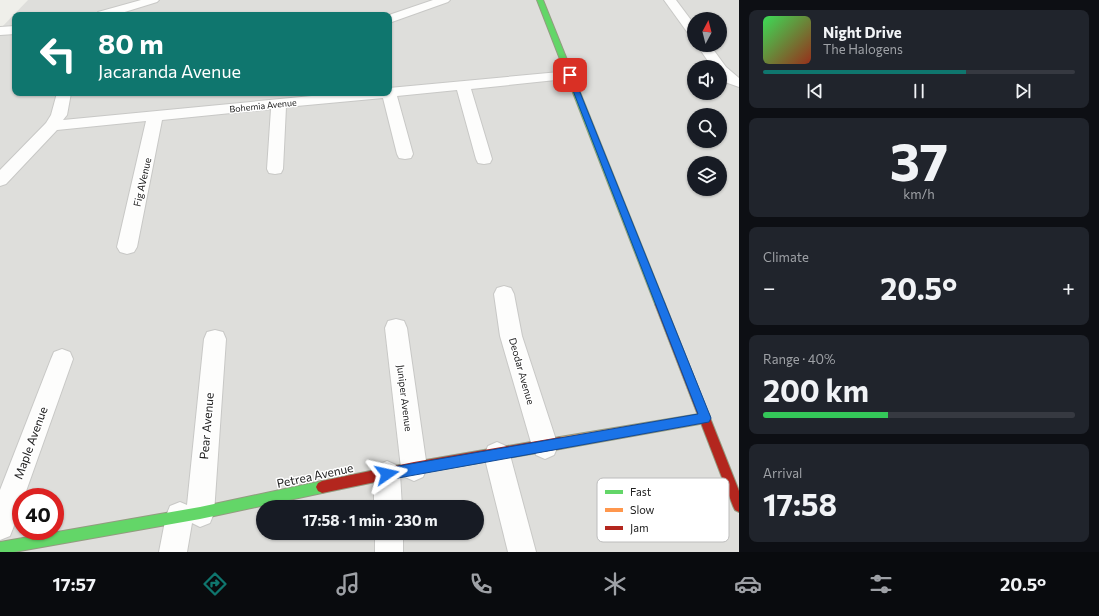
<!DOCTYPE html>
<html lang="en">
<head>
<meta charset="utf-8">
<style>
	:root { --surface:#171b24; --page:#20242c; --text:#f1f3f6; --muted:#9ea1a6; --line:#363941; --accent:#0f766e }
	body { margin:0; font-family:Commissioner,sans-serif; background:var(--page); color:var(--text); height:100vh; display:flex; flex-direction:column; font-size:15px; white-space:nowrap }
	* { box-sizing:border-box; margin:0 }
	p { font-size:13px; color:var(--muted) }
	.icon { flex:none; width:22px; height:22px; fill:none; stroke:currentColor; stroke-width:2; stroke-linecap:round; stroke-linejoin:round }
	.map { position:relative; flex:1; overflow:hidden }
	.drawer { display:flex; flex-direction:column; gap:10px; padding:10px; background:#0d0f14; width:360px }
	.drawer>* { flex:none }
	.banner { position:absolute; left:12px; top:12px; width:380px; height:84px; border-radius:8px; box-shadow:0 1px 3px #0004; background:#0f766e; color:#fff; overflow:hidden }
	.needle { width:26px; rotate:7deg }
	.buttons { position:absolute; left:687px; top:12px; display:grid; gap:8px }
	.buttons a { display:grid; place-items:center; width:40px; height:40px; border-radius:50%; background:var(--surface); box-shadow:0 1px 3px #0004; font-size:20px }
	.speed { position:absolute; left:12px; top:488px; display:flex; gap:8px; font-size:20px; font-weight:700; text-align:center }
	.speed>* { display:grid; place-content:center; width:52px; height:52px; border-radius:50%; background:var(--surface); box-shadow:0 1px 3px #0004; line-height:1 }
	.speed .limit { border:6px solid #d22; background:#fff; color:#111 }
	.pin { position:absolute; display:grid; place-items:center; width:34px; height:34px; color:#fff; margin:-17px; border-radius:8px; box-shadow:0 2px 6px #0006 }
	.me { position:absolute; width:44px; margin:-22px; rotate:79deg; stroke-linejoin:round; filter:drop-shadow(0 0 3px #0008) }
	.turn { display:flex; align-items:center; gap:14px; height:84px; padding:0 20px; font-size:18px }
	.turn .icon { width:52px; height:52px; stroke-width:2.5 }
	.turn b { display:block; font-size:28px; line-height:34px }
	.big { font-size:30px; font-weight:700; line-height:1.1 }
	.drawer .tile { flex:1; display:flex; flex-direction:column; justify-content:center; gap:6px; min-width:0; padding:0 14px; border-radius:8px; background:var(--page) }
	.drawer .dial { align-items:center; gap:0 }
	.dial b { font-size:52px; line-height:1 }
	.song { display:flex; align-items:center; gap:12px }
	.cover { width:48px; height:48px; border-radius:6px; background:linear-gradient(135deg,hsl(130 70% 55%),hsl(10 70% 35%)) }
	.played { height:4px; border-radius:2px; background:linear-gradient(90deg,var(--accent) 65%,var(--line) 65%) }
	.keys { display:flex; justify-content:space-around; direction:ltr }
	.heat { display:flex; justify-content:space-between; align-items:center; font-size:22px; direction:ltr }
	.charge { height:6px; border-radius:3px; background:linear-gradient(90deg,#34c759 40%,var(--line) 0) }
	.trip { position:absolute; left:256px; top:500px; width:228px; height:40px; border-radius:20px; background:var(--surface); box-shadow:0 1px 3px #0004; font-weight:700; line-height:40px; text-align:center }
	.menu { display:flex; height:64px; justify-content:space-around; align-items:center; background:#090b0e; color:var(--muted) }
	.menu .icon { width:28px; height:28px }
	.menu .selected { color:var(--accent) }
	.menu b { font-size:18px; color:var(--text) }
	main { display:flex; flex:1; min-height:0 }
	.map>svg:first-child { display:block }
</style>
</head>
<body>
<main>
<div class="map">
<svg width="739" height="552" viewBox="0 0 739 552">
	<rect width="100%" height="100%" fill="#efefea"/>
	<path fill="#dededb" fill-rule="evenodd" d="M28,0h711v552h-739v-523zM15,15h374v78h-374zM694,19h26v26h-26zM694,67h26v26h-26zM694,115h26v26h-26zM694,163h26v26h-26zM21,497h34v34h-34zM263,507h214v26h-214z"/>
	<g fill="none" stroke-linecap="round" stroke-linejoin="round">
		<defs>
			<g id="street">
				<path d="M141,0h18l-2,2 -42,13h-19l2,-3z"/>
				<path d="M433,0h17l-2,2 -59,21v-8z"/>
				<path d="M664,0h12l18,24v13l-4,-1z"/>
				<path d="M15,26v8l-15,1v-8z"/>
				<path d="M697,45h13l16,22 13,11v9l-14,-5 -5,-5v-10h-8z"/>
				<path d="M570,71l5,1 2,3 -2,3 -104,11 21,70 -2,4 -6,1 -6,-1 -2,-4 -19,-69 -60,6 16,58 -2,4 -6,1 -6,-1 -2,-4 -14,-56 -97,9 -3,62 -2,4 -6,1 -6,-1 -2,-4 4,-60 -109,11 -25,127 -3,5 -7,2 -7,-2 -3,-5 29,-126 -89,9 -51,54 -6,2v-16l46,-47 5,-8 6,-22h14l-4,22 -4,5 280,-27h46v-5z"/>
				<path d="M504,286l7,2 3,6 8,42 36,110 -4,9 -9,4 -9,-4 -4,-9 -32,-110 -6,-42 3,-6z"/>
				<path d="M396,319l8,2 3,7 20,140 -4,9 -9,4 -9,-4 -4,-9 -16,-140 3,-7z"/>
				<path d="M215,330l8,2 3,7 -12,174 -4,10 -10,4 -8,-4 -5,29h-28l7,-36 4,-10 10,-4 7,3 17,-166 3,-7z"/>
				<path d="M62,349l8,3 3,7 -49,138h-3c0,14 -6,26 -11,39l-10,4v-50l51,-131 3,-7z"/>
				<path d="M497,442l9,4 4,9 26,97h-28l-24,-97 4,-9z"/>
				<path d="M387,461l9,4 4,9 2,33h-28v-33l4,-9z"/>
				<rect x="375" y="533" width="28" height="19"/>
			</g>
			<g id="fast">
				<path d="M537,0h6l122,304 -2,3 -3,1 -3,-1 -2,-3z"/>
				<path d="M322,481l4,2 2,4 -2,4 -4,2 -122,26 -186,33h-14v-10l200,-35z"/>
			</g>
			<path id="slow" d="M705,413l4,1 1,4 -1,4 -4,1 -145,26 -4,-2 -2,-4 2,-4 4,-2z"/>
			<g id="jam">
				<path d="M660,300l3,1 2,3 74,187v21l-4,-2 -2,-4 -78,-202 2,-3z"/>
				<path d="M560,437l4,2 2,4 -2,4 -4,2 -146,25 -92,19 -4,-2 -2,-4 2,-4 4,-2 92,-19z"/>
			</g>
		</defs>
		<use href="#street" stroke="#c8c8c6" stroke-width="2"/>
		<use href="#fast" stroke="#939b80" stroke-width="2"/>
		<use href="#slow" stroke="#939b80" stroke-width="2"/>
		<use href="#jam" stroke="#939b80" stroke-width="2"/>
		<use href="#street" fill="#fdfdfc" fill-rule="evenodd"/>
		<use href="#fast" fill="#63d668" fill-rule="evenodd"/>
		<use href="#slow" fill="#ff974d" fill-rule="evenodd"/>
		<use href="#jam" fill="#b3261e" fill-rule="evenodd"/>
	</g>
	<path fill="#1a73e8" stroke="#114b97" d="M570,73l3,2 138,343 -2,4 -322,58 -4,-2 -2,-4 2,-5 4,-1 311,-54 -131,-339z"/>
	<g text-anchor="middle" stroke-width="3" stroke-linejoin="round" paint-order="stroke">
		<g font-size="9" fill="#212121" stroke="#fff">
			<text transform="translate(263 106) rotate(-6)" y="3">Bohemia Avenue</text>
		</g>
		<g font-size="10" fill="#212121" stroke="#fff">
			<text transform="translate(142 182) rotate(-77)" y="4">Fig AVenue</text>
			<text transform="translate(522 371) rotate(74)" y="4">Deodar Avenue</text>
			<text transform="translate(405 398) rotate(83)" y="4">Juniper Avenue</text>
		</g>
		<g font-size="12" fill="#212121" stroke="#fff">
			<text transform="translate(207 426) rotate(-85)" y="4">Pear Avenue</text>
			<text transform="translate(31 443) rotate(-70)" y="4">Maple Avenue</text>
			<text transform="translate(315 476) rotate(-12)" y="4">Petrea Avenue</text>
		</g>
	</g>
	<rect x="597" y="478" width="132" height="64" rx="6" fill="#fff" stroke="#bcbcbc" stroke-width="1"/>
	<rect x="605" y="490" width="18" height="4" fill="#63d668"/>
	<rect x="605" y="508" width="18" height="4" fill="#ff974d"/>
	<rect x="605" y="526" width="18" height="4" fill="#b3261e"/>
	<g font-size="11" fill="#212121">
		<text x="630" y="496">Fast</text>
		<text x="630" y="514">Slow</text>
		<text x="630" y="532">Jam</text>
	</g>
</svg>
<div class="buttons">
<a><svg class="needle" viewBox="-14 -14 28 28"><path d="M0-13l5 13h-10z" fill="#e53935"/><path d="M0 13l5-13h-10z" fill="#9ea1a6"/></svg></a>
<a><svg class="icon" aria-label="sound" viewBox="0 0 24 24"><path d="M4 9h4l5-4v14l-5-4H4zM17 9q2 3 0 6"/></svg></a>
<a><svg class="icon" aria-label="search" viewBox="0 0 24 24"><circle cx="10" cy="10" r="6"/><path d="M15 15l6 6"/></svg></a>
<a><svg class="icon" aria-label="layers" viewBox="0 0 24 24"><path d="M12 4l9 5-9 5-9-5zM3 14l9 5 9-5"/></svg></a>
</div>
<div class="speed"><div class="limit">40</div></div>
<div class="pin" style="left:570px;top:75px;background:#d93025"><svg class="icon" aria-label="arrive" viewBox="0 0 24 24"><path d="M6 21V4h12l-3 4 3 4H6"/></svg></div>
<svg class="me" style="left:387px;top:474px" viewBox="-20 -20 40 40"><path d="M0-17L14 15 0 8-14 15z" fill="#1a73e8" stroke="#fff" stroke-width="4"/></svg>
<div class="trip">17:58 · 1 min · 230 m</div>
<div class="banner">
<div class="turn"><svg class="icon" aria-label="left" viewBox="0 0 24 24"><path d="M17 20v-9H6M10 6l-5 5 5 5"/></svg><div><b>80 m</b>Jacaranda Avenue</div></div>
</div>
</div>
<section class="drawer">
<div class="tile">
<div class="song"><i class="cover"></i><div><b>Night Drive</b><p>The Halogens</p></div></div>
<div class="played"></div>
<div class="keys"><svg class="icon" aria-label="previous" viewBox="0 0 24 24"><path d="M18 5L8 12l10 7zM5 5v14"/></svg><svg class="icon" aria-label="pause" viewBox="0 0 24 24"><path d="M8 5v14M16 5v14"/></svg><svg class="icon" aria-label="next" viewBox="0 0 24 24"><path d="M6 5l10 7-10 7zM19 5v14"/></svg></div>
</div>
<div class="tile dial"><b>37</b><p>km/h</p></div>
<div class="tile"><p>Climate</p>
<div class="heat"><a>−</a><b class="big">20.5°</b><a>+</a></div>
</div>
<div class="tile"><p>Range · 40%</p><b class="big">200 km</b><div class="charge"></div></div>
<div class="tile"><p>Arrival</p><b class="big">17:58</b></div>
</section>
</main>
<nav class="menu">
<b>17:57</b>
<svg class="icon selected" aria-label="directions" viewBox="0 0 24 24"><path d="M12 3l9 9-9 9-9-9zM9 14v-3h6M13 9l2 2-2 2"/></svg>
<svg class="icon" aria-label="music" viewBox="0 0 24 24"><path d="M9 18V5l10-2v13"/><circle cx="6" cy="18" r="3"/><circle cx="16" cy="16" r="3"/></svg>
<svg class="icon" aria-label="phone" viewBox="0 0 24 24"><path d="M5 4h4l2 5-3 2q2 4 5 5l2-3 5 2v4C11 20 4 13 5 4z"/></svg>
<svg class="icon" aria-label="climate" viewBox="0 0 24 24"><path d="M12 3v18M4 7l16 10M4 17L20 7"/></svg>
<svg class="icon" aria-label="car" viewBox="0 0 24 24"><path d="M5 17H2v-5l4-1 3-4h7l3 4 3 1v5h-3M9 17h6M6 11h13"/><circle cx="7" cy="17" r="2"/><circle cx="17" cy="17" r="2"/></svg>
<svg class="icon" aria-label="filters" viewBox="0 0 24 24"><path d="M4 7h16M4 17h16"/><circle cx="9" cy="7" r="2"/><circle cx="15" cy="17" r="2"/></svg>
<b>20.5°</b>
</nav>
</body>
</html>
